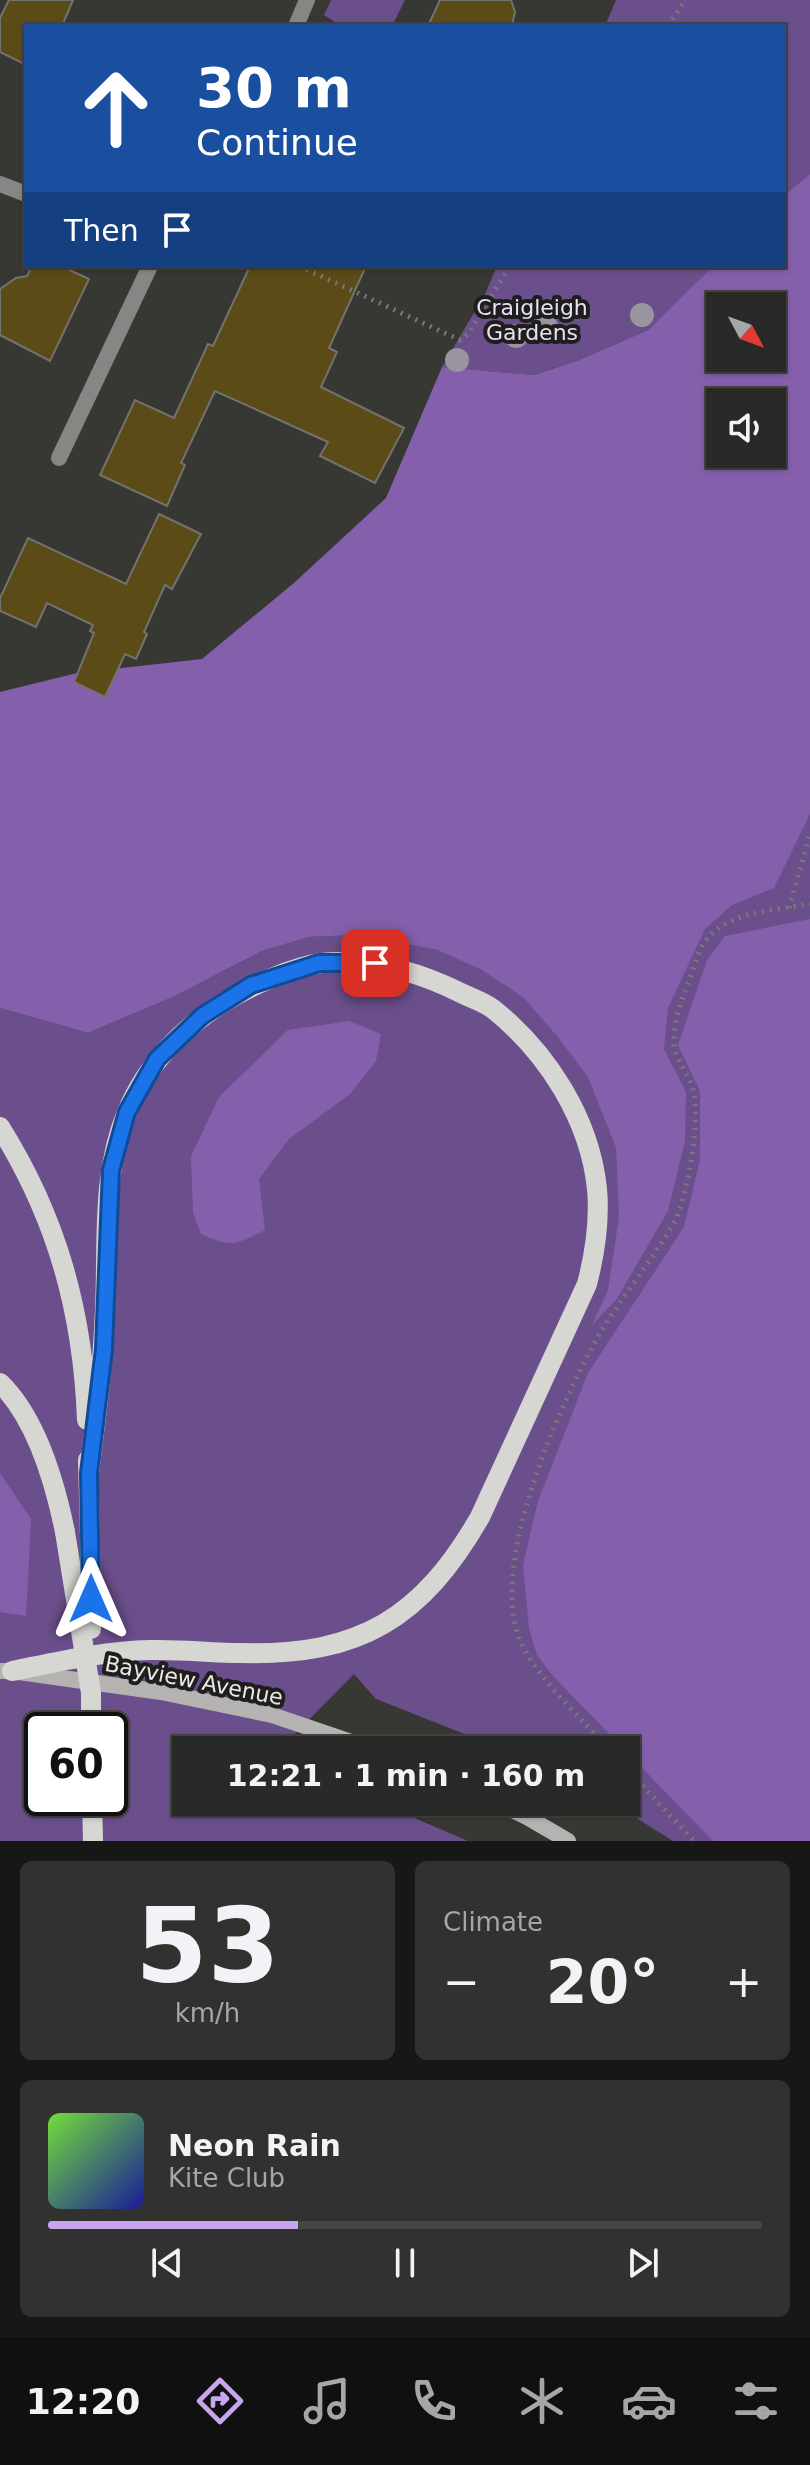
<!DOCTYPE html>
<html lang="en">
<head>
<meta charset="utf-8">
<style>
	:root { --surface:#292927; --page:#31312f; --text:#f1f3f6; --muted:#a5a6a7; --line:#454544; --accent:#c7a6ef }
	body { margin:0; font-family:"DejaVu Sans",sans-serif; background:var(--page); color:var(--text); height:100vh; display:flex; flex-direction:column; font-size:30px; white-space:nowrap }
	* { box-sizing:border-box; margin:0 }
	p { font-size:26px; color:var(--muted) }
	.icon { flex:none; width:44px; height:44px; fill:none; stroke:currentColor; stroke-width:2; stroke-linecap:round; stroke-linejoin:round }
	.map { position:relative; height:1841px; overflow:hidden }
	.sheet { display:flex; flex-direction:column; gap:20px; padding:20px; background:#171715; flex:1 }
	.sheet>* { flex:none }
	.top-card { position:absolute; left:24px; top:24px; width:762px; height:244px; border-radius:0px; box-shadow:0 2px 6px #0004,0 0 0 2px var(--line); background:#1a4fa0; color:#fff; overflow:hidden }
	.needle { width:52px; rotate:131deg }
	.tools { position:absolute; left:706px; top:292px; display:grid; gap:16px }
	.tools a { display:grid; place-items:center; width:80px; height:80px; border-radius:0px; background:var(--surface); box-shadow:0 2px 6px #0004,0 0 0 2px var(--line); font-size:40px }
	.speed { position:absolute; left:24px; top:1712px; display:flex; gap:16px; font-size:40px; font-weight:700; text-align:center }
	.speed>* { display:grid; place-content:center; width:104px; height:104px; border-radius:50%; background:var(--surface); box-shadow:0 2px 6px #0004,0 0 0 2px var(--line); line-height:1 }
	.speed .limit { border:4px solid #111; border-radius:12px; background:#fff; color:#111 }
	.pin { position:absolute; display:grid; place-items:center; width:68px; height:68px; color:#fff; margin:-34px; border-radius:16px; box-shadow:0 4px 12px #0006 }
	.me { position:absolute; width:88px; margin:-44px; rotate:0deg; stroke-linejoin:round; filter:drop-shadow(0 0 6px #0008) }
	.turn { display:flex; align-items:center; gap:28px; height:168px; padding:0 40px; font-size:36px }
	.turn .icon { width:104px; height:104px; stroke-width:2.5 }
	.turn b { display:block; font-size:56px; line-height:68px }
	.then { display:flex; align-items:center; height:76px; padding:0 40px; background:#0003; gap:16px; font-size:30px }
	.big { font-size:60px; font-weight:800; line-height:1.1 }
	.sheet .widget { flex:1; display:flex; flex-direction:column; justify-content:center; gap:12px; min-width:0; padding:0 28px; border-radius:12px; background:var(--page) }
	.sheet .dial { align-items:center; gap:0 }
	.dial b { font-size:104px; line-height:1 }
	.song { display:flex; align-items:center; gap:24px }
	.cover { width:96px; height:96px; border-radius:12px; background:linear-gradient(135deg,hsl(100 70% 55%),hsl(240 70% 35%)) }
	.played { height:8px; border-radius:4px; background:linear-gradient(90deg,var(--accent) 35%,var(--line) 35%) }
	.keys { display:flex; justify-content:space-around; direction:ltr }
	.heat { display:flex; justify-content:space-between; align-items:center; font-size:44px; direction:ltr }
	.sheet .tiles { flex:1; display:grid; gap:20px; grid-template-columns:1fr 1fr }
	.widget:last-child { grid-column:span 2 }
	.trip { position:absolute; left:172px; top:1736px; width:468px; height:80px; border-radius:0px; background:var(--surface); box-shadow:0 2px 6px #0004,0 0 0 2px var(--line); font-weight:800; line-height:80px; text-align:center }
	.dock { display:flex; height:128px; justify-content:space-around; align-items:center; background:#101010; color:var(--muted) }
	.dock .icon { width:56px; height:56px }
	.dock .on { color:var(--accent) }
	.dock b { font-size:36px; color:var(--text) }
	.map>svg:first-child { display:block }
</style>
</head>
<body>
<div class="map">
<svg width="810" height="1841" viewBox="0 0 810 1841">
	<rect width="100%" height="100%" fill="#373734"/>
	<g fill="#6b4f8c" fill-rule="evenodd">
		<path d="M331,0h74l-13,26h-51l-17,-11z"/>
		<path d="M616,0h194v174l-26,21v-169h-179z"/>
		<path d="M497,266h216l-65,64 -69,30 -46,15 -91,-8 43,-73z"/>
		<path d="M810,495v1346h-137l-62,-39h15v-52h-121l-129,-51 -22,-25 -75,76h-93v52h191l91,39h-468v-833l88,25 87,-37 87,-45 47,-14 46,-2 83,15zM42,1730h68v68h-68z"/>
	</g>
	<g fill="#835fac" fill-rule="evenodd">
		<path d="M810,174v640l-36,74 -42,17 -27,24 -37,79 -4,41 22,43 -1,49 -17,70 -52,89 -24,25 16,-35 11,-73 -3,-69 -28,-71 -31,-41 -34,-39 -41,-27 -44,-20 -83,-15 -46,2 -47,14 -87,45 -87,37 -88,-25v-316l77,-19 125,-14 93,-77 91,-84 56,-131 92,8 45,-15 69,-30 65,-64h71v-71zM720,306h52v52h-52zM720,402h52v52h-52z"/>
		<path d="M810,919v922h-97l-161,-166 -15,-20 -8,-26 -6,-64 15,-64 50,-128 96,-146 16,-67v-69l-22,-46 29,-85 18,-24z"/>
		<path d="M349,1021l32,13 -5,27 -26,33 -61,45 -30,40 6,51c-30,15 -33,18 -64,4l-8,-21 -2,-57 28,-59 69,-67z"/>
		<path d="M0,1473l31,46 -5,97 -26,-4z"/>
	</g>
	<g fill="#5b4c17" stroke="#73726f" stroke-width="2">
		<path d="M9,0h64l-11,26h-36v39l-26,-13v-34z"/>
		<path d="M440,0h71l4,12 -3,14h-84z"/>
		<path d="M32,266h29l28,13 -39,82 -50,-26v-46l16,-11 11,-2z"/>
		<path d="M250,266h116l-37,82 8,4 -16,35 83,41 -29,55 -55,-27 8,-14 -113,-51 -34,72 4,2 -18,41 -67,-31 35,-75 39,18 34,-74 5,2z"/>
		<path d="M159,514l42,20 -29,55 -7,-4 -21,47 3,2 -11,25 -11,-5 -20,43 -31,-15 20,-49 -4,-2 3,-6 -46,-22 -11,24 -36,-16v-13l28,-60 98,46z"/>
	</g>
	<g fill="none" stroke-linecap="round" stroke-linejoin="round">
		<g stroke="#797976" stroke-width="5" stroke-dasharray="2 6" stroke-linecap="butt">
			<path d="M668,26l17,-26"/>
			<path d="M299,266l161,74 8,-6 42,-68"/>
			<path d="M789,908l21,-74"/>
			<path d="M610,1750c-28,-31 -76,-74 -91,-112 -29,-77 39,-229 77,-298 19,-33 43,-63 64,-95 5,-8 12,-17 16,-26 12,-28 25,-100 17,-130 -4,-15 -18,-29 -19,-44 -1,-23 7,-43 15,-64 5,-13 8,-28 16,-39 21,-31 72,-32 105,-38"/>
			<path d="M626,1768l68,73"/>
		</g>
		<g stroke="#878685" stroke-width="16">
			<path d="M296,26l11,-26"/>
			<path d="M0,184l26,10"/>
			<path d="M59,458l91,-192"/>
		</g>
		<g stroke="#b4b3b1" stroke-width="16">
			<path d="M0,1671h12l149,21 111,23 103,35"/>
			<path d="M496,1802l31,15 41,24"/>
		</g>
		<g stroke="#d6d6d3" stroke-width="20">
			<path d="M0,1127c57,91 83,185 87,293"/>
			<path d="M0,1383c37,36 55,100 65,149"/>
			<path d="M88,1460l2,76"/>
			<path d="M12,1671c45,-9 92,-20 138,-21 31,-1 61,3 92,3 118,3 180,-35 238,-136l107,-233c8,-31 13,-62 10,-95 -7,-70 -50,-137 -104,-180 -9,-7 -22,-11 -32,-16 -44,-22 -90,-35 -140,-30 -29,4 -70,23 -95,38 -43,26 -80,64 -99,111 -26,62 -19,132 -22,198 -2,55 -9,108 -16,163"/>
			<path d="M91,1693v37"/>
			<path d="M92,1798l1,43"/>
		</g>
		<g stroke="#d6d6d3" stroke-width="20">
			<path d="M65,1532l26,161"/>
			<path d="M90,1536l1,93"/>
		</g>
	</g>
	<g fill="#99949e">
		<circle cx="642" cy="315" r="12"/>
		<circle cx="546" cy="327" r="12"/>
		<circle cx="516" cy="336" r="12"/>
		<circle cx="457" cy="360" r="12"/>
	</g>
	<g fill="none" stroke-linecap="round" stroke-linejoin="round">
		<defs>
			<path id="route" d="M91,1599l-2,-126 15,-124 7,-179 16,-58 30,-53 45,-43 49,-31 68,-22h56"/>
		</defs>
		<use href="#route" stroke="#114b97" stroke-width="20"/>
		<use href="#route" stroke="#1a73e8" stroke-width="14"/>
	</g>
	<g text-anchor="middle" stroke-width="8" stroke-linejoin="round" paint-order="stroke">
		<g font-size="22" fill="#e9e0f5" stroke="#1e1e1d">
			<text x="532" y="315">Craigleigh<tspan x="532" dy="25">Gardens</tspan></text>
		</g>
		<g font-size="22" fill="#eae9e8" stroke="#1e1e1d">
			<text transform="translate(194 1680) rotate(11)" y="8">Bayview Avenue</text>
		</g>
	</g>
</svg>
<div class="tools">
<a><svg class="needle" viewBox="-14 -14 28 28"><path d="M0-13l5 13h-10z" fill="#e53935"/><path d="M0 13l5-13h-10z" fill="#a5a6a7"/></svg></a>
<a><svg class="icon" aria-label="sound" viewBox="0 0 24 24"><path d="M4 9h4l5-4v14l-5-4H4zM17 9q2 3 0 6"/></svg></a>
</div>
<div class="speed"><div class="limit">60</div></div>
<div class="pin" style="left:375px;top:963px;background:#d93025"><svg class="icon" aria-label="arrive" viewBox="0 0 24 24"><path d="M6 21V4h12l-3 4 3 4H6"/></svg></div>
<svg class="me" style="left:91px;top:1599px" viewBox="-20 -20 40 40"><path d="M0-17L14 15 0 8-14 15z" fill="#1a73e8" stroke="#fff" stroke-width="4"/></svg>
<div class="trip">12:21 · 1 min · 160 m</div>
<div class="top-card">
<div class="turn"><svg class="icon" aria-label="ahead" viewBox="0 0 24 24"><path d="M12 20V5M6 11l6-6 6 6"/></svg><div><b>30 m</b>Continue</div></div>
<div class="then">Then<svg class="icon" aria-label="arrive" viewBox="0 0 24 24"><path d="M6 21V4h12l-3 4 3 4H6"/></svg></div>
</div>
</div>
<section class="sheet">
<div class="tiles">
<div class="widget dial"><b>53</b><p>km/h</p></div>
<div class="widget"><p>Climate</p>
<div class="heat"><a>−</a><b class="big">20°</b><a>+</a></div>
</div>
<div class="widget">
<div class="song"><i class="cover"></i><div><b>Neon Rain</b><p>Kite Club</p></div></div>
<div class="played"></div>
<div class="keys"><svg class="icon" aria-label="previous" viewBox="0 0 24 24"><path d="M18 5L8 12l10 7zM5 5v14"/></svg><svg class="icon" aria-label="pause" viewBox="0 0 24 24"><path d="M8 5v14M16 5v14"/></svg><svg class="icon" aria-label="next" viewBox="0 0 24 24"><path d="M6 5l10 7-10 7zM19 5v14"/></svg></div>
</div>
</div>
</section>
<nav class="dock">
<b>12:20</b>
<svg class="icon on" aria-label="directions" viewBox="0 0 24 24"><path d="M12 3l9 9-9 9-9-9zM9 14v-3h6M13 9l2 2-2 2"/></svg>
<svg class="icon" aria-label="music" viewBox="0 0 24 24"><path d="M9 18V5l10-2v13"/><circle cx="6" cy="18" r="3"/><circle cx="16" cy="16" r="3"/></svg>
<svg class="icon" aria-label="phone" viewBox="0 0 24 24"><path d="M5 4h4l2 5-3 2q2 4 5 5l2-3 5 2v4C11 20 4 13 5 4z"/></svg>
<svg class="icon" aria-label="climate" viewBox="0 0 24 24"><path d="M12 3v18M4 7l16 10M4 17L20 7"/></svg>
<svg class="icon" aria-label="car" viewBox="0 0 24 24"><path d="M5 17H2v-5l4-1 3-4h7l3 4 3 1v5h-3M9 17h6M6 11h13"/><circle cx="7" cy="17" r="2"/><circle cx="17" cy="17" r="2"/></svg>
<svg class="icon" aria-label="filters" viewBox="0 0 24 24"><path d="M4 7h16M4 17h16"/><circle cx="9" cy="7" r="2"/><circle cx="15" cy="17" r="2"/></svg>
</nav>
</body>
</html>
